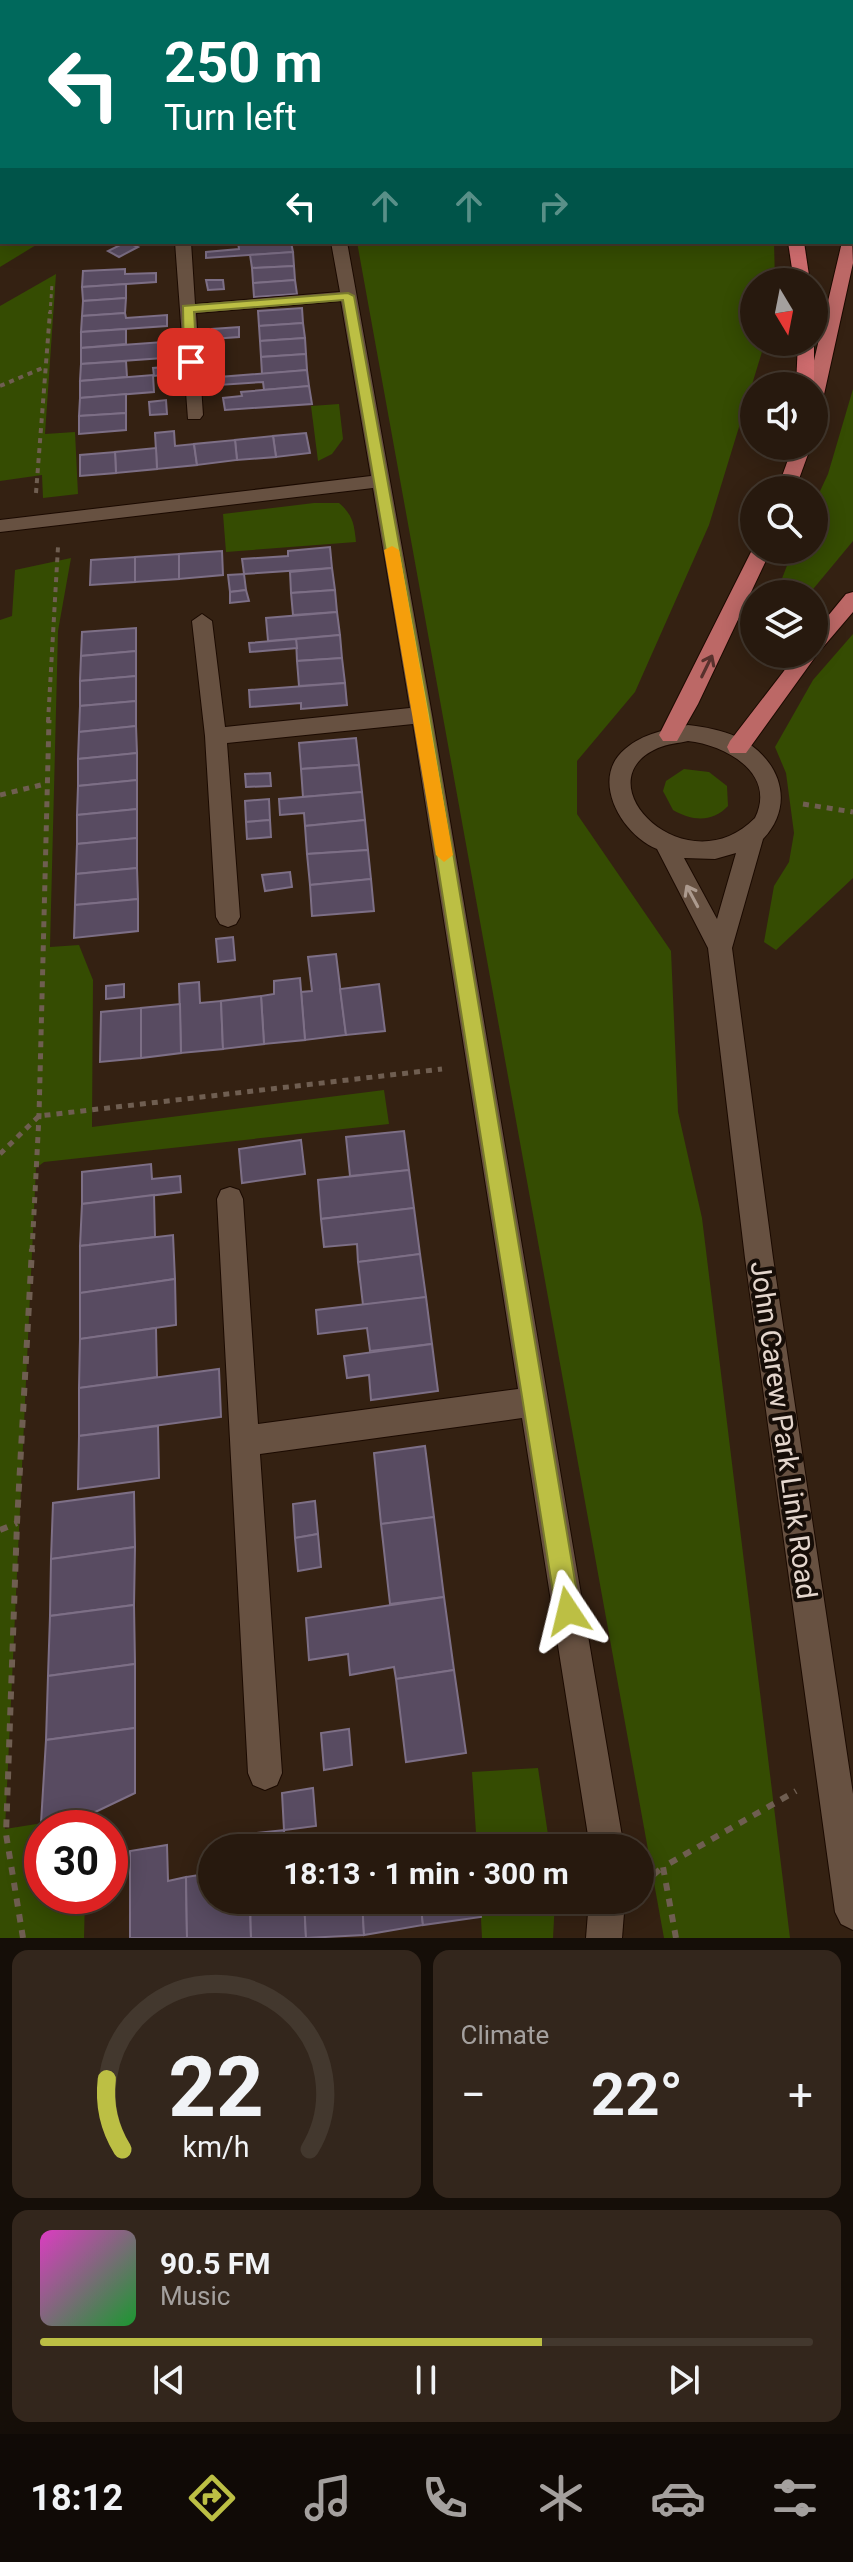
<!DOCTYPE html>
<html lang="en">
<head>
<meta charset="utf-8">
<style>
	:root { --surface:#27190e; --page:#33261c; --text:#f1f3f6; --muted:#a4a09e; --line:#43382e; --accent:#bcbf44 }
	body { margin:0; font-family:Roboto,sans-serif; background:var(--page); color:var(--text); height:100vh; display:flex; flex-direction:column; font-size:30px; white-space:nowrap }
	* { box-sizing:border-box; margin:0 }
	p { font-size:26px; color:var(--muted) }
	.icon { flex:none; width:44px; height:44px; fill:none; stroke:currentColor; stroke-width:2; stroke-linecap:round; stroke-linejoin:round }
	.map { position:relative; height:1938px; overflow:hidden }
	.side { display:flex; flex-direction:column; gap:12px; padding:12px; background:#150e08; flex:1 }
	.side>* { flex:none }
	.hud { position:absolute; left:0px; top:0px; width:854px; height:244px; box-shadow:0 4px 20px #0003,0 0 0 2px var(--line); background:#00695c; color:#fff; overflow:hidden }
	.needle { width:52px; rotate:170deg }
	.fabs { position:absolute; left:740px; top:268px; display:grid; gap:16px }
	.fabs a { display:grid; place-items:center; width:88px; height:88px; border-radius:50%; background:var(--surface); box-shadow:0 4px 20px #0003,0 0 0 2px var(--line); font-size:40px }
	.speed { position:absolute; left:24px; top:1810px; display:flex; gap:16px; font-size:40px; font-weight:700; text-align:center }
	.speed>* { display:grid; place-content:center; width:104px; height:104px; border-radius:50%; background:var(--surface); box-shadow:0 4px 20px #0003,0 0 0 2px var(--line); line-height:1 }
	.speed .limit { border:12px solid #d22; background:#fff; color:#111 }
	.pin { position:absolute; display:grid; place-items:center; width:68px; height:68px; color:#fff; margin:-34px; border-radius:16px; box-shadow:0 4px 12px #0006 }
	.me { position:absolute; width:88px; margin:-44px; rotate:350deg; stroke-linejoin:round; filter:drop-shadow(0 0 6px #0008) }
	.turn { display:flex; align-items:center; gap:28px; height:168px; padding:0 32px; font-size:36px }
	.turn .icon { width:104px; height:104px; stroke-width:2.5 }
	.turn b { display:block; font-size:56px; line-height:68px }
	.lanes { display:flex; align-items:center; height:76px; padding:0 32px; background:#0003; justify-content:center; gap:40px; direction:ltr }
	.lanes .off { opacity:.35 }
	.big { font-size:60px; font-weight:700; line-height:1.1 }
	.side .widget { flex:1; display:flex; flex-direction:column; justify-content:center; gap:12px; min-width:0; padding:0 28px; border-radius:16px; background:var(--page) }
	.side .dial { align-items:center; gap:0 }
	.dial svg { height:208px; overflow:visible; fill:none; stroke:var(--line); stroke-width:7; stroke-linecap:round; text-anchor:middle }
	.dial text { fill:var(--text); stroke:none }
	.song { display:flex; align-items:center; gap:24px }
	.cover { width:96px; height:96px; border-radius:12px; background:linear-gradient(135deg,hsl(310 70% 55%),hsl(130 70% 35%)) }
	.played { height:8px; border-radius:4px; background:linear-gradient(90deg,var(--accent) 65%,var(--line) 65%) }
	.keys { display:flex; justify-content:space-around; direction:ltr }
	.heat { display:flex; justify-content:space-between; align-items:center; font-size:44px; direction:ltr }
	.side .tiles { flex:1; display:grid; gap:12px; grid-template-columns:1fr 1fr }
	.widget:last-child { grid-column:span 2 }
	.trip { position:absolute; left:198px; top:1834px; width:456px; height:80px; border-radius:40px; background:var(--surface); box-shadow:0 4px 20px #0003,0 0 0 2px var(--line); font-weight:700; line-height:80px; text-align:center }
	.tab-bar { display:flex; height:128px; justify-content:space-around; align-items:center; background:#100a06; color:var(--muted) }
	.tab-bar .icon { width:56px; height:56px }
	.tab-bar .current { color:var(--accent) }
	.tab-bar b { font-size:36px; color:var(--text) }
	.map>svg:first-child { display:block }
</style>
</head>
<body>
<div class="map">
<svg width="853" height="1938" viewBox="0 0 853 1938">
	<rect width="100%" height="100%" fill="#342112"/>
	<g fill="#354c02">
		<path d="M134,0h662l1,2h-647z"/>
		<path d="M0,165l2,77h39l-41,25z"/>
		<path d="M357,242h417l1,40h-21v60h11l-56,183 -74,167 -58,69v53l94,137 7,161 24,106 88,720h-126z"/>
		<path d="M56,274l-11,160 30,-2 3,62 -35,4 -1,-23 -42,6v-175z"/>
		<path d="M853,389v152l-44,53h-33l17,-44h21v-46l14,-30z"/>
		<path d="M339,404l4,35 -11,15 -14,7 -7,-55z"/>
		<path d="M314,503h25c14,12 15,21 17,39l-130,10 -3,-38z"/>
		<path d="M71,558l-13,73 -8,316 29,-2 14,35 -1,147 292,-37 5,34 -345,38 -8,6 -31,661 82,-13 -1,12h-44v68h43l-1,42h-84v-1318l12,-4 3,-46z"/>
		<path d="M853,634v244l-77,72 -12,-8 10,-56 15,-24 5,-29 -8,-60 -11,-26 38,-67z"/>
		<path d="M684,769l25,3 18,14 1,20c-16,17 -36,15 -55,4l-10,-19 3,-10z"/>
		<path d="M538,1768l12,80h-73l-5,-76z"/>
		<path d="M480,1900h75l-2,38h-71z"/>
	</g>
	<g fill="#584b61" stroke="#7d6f86" stroke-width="2">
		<path d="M126,242l12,5 -19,10 -11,-6z"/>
		<path d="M238,242h53l2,10 -87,6v-6l33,-3z"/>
		<path d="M293,252l1,14 -42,2 -2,-13z"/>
		<path d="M294,266l1,14 -42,3 -1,-15z"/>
		<path d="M125,269v5l31,-1v9l-74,5 1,-16z"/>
		<path d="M206,280h17l1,9 -16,1z"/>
		<path d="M295,280l2,14 -43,3 -1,-14z"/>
		<path d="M126,284v14l-43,3 -1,-14z"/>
		<path d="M126,298l-1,15 -43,3 1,-15z"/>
		<path d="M302,308l1,15 -44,3 -1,-15z"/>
		<path d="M125,313l1,5 41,-3v11l-86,6 1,-16z"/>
		<path d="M303,323l2,15 -45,3 -1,-15z"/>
		<path d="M239,327v10l-27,2v-10z"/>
		<path d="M126,329v15l-45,4v-16z"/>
		<path d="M305,338l1,16 -45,3 -1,-16z"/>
		<path d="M177,341v16l-96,7v-16z"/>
		<path d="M306,354l1,16 -45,4 -1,-17z"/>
		<path d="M126,361l1,16 -47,4 1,-17z"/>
		<path d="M178,366v7l-24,3 -1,-8z"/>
		<path d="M307,370l2,16 -45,4 -1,-8 -44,3v-8z"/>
		<path d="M153,375l1,17 -74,6v-17z"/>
		<path d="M309,386l3,18 -87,6 -2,-12 19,-2 -1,-4z"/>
		<path d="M126,394v19l-47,3 1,-18z"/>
		<path d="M166,400l1,14 -17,1 -1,-13z"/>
		<path d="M126,413v17l-47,4v-18z"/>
		<path d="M174,431l1,15 19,-2 3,21 -40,4 -2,-36z"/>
		<path d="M306,433l4,20 -34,4 -3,-21z"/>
		<path d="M273,436l3,21 -39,3 -2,-20z"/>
		<path d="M235,440l2,20 -40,5 -3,-21z"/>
		<path d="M156,448l1,21 -41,4 -1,-21z"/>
		<path d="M115,452l1,21 -36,3v-21z"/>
		<path d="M330,547l2,21 -88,6 -2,-15 46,-3v-5z"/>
		<path d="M222,551l1,24 -44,4v-25z"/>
		<path d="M179,554v25l-44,3v-25z"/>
		<path d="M135,557v25l-45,3 1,-25z"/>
		<path d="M332,568l3,22 -44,3 -1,-21z"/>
		<path d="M244,574l2,16 -16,2 -2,-17z"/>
		<path d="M246,590l3,11 -19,2v-11z"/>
		<path d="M335,590l2,22 -44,3 -2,-22z"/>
		<path d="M337,612l3,23 -72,6 -2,-23z"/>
		<path d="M136,628v23l-55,5 1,-24z"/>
		<path d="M340,635l2,23 -45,3 -1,-22z"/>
		<path d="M296,639l1,9 -47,4 -1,-9z"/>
		<path d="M136,651v25l-56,5 1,-25z"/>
		<path d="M342,658l3,25 -46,3 -2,-25z"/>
		<path d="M136,676v25l-56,5v-25z"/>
		<path d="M345,683l2,22 -46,4v-6l-51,4 -1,-17z"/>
		<path d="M136,701v25l-57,6 1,-26z"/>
		<path d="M136,726l1,27 -59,6 1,-27z"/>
		<path d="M356,738l3,27 -58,4 -2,-26z"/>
		<path d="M137,753v27l-59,6v-27z"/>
		<path d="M359,765l3,27 -59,5 -2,-28z"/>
		<path d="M270,773l1,13 -25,1 -1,-13z"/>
		<path d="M137,780v29l-60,6 1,-29z"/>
		<path d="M362,792l3,28 -60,6 -1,-13 -24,2 -1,-16z"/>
		<path d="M269,799l1,21 -24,2 -1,-21z"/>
		<path d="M137,809v29l-60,6v-29z"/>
		<path d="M270,820l1,17 -24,2 -1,-17z"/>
		<path d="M365,820l3,30 -61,4 -2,-28z"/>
		<path d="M137,838v30l-61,6 1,-30z"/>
		<path d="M368,850l3,29 -61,6 -3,-31z"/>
		<path d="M137,868l1,31 -63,6 1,-31z"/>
		<path d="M290,872l2,15 -27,4 -3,-16z"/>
		<path d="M371,879l3,32 -62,5 -2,-31z"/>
		<path d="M138,899v32l-64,7 1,-33z"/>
		<path d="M233,937l2,23 -17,2 -2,-23z"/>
		<path d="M336,954l10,81 -41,5 -4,-48 11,-1 -4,-34z"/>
		<path d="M300,978l5,62 -41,4 -3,-48 13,-2v-13z"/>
		<path d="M199,982l1,21 21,-2 2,48 -42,4 -2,-69z"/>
		<path d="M124,984v13l-18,2v-13z"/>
		<path d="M379,984l6,47 -39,4 -6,-46z"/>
		<path d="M261,996l3,48 -41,5 -2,-48z"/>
		<path d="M180,1004l1,49 -40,5v-50z"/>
		<path d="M141,1008v50l-41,4 1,-50z"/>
		<path d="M404,1131l5,39 -59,6 -4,-39z"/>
		<path d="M301,1140l4,34 -63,9 -3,-34z"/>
		<path d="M151,1164l1,15 28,-3 1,16 -99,12v-32z"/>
		<path d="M409,1170l5,38 -93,11 -3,-39z"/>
		<path d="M154,1195l1,42 -75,9 2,-42z"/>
		<path d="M414,1208l6,46 -62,8 -1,-18 -33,3 -3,-28z"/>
		<path d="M173,1235l2,44 -95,14v-47z"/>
		<path d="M420,1254l6,43 -63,8 -5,-43z"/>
		<path d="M175,1279l1,46 -96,14v-46z"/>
		<path d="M426,1297l6,47 -62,7 -3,-23 -49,6 -2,-24z"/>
		<path d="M156,1328l1,49 -78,11 1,-49z"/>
		<path d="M432,1344l6,47 -67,9 -2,-25 -22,3 -3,-22z"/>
		<path d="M219,1369l2,48 -142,19v-48z"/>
		<path d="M158,1426l1,52 -81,11 1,-53z"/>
		<path d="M425,1446l9,71 -53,7 -7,-71z"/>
		<path d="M134,1492l1,55 -84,12 2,-56z"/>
		<path d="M315,1501l3,33 -23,4 -2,-34z"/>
		<path d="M434,1517l10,80 -54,7 -9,-80z"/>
		<path d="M318,1534l3,33 -23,4 -3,-33z"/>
		<path d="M135,1547l-1,58 -84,11 1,-57z"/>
		<path d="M444,1597l10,73 -58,9 -2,-12 -44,8 -2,-21 -39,6 -3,-42z"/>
		<path d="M134,1605l1,59 -87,12 2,-60z"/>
		<path d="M135,1664v64l-89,12 2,-64z"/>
		<path d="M454,1670l12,83 -60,9 -10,-83z"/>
		<path d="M135,1728v65l-48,23 -46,7 5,-83z"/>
		<path d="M349,1729l3,36 -28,5 -3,-37z"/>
		<path d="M313,1788l3,38 -32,4 -2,-37z"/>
		<path d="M284,1830l1,18h-37v-14z"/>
		<path d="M472,1835l1,13h-58v-4z"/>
		<path d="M167,1845l1,36 18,-4 1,61h-57v-87z"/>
		<path d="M212,1873v27h38l1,38h-64l-1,-61z"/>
		<path d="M250,1900h54l2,38h-55z"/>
		<path d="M304,1900h58l2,35 -58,3z"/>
		<path d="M362,1900h58l3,25 -59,10z"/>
		<path d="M420,1900h59l2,17 -58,8z"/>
	</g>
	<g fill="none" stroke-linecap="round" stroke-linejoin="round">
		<defs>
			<g id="minor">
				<path d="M175,242h16l4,62 145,-12 -9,-50h16l85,473 192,1133h-34l-68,-430 -262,36 22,319 -5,12 -12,5 -12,-5 -5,-12 -31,-574 4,-9 9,-3 9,3 4,9 15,225 260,-35 -105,-665 -186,19 13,174 -4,7 -8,3 -8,-3 -4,-7 -11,-181 -13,-115 10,-7 10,7 13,106 185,-19 -37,-220 -373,44v-12l371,-44 -30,-175 -145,12 7,102 -3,4h-12z"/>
				<path d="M589,1900h36l-3,38h-36z"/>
			</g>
			<path id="secondary" d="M688,725c17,2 34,5 49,12 42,20 60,66 26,102l-31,109 41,310 80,536v136l-12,-6 -6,-12 -90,-654 -37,-310 -51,-99c-35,-14 -68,-70 -32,-100 19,-16 40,-19 63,-24zM688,741c37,4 89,32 67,77 -69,70 -175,-36 -97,-70 9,-4 21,-5 30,-7zM736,853l-19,66 -33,-61 31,1z"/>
			<g id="trunk">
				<path d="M816,0h12l1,2h-12z"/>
				<rect x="852" y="101" width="1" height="12"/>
				<path d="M852,238l1,25 -30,136 -9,5v-18h-6l34,-144h10z"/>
				<path d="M793,446h18l-16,44h-18z"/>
				<path d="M754,546v4h17l-73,154 -21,37h-14l-4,-6z"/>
				<path d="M853,592v20l-35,41 -72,100h-16l-3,-6 3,-6 67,-87h17v-21l32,-39z"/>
			</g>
			<g id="motorway">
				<path d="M80,0h28l1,2h-28z"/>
				<path d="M788,242h16l6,40h-16z"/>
				<path d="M798,342h16v44h-18z"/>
			</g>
		</defs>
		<use href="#minor" stroke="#1b0a00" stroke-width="2"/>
		<use href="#secondary" stroke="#1b0a00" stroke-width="2"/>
		<use href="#trunk" stroke="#1b0a00" stroke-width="2"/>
		<use href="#motorway" stroke="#1b0a00" stroke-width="2"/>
		<path stroke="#6f5e51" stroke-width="3" stroke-dasharray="4 4" stroke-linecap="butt" d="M50,314l2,-30"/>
		<g stroke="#6f5e51" stroke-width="4" stroke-dasharray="5 5" stroke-linecap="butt">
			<path d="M0,386l45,-19"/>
			<path d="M36,493l14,-181"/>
			<path d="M48,722l10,-175"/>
		</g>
		<g stroke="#6f5e51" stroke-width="5" stroke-dasharray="6 6" stroke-linecap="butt">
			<path d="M0,795l45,-11"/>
			<path d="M803,804l50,8"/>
			<path d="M0,1154l39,-38 403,-47"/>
			<path d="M32,1251l7,-135 10,-396"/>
		</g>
		<g stroke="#6f5e51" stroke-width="6" stroke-dasharray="8 8" stroke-linecap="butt">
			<path d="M0,1530l17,-7"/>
			<path d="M641,1885l22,-18"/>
			<path d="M23,1938l-17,-104 11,-311 15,-274"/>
			<path d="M676,1938l-13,-71 133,-76"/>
		</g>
		<use href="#minor" fill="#675141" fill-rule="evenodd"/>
		<use href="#secondary" fill="#675141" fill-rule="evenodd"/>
		<use href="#trunk" fill="#bc6866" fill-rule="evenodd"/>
		<use href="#motorway" fill="#d26e70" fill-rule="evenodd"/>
	</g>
	<defs><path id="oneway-shaft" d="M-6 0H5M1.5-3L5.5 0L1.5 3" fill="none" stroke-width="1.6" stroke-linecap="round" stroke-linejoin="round" transform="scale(2)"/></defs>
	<use stroke="#58312d" href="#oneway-shaft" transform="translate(707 666) rotate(-64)"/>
	<use stroke="#ac9a8e" href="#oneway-shaft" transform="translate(692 896) rotate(-118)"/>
	<path fill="#bcbf44" stroke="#7a7c2c" stroke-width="2" d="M348,293l6,3 76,419 150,896 -3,8 -9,4 -8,-4 -4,-8 -142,-896 -71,-415 -149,12 3,50 -6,4 -7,-4 -1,-56z"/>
	<path fill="#f59e0b" d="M392,546l7,4 54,305 -9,7 -8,-7 -52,-305z"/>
	<g text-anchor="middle" stroke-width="8" stroke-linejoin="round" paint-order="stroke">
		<g font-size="28" fill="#e4d6cd" stroke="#160d07">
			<text transform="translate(784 1430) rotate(82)" y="10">John Carew Park Link Road</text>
		</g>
	</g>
</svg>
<div class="fabs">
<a><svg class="needle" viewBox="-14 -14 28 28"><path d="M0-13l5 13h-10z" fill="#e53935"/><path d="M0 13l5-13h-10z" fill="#a4a09e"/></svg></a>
<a><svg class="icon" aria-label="sound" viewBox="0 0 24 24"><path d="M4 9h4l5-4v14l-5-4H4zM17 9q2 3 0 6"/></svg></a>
<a><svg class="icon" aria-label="search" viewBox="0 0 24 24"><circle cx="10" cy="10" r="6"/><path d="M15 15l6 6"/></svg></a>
<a><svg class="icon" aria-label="layers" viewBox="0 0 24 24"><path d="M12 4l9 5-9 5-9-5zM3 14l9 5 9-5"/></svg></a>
</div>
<div class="speed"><div class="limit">30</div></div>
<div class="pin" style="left:191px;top:362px;background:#d93025"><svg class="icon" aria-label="arrive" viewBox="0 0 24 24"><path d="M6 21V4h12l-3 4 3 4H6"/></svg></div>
<svg class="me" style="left:568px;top:1611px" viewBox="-20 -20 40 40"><path d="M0-17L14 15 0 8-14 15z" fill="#bcbf44" stroke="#fff" stroke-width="4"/></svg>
<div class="trip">18:13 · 1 min · 300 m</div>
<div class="hud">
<div class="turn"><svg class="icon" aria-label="left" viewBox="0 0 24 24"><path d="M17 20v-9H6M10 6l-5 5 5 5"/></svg><div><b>250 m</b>Turn left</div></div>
<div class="lanes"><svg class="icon" aria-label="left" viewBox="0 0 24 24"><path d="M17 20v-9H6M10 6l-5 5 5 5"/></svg><svg class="icon off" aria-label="ahead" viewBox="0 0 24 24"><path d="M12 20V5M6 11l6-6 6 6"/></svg><svg class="icon off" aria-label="ahead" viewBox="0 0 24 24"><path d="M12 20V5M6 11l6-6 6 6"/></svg><svg class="icon off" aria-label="right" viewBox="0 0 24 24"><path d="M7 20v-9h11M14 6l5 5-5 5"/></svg></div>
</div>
</div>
<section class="side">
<div class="tiles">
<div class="widget dial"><svg viewBox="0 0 100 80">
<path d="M14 69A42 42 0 1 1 86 69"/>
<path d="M14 69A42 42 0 0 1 8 42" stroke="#bcbf44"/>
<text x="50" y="56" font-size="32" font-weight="700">22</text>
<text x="50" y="72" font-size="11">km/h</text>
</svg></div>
<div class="widget"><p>Climate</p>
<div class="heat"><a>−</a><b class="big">22°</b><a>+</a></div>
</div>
<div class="widget">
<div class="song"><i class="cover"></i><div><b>90.5 FM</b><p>Music</p></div></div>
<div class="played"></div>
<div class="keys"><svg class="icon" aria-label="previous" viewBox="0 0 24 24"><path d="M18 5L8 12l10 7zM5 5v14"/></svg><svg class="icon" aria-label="pause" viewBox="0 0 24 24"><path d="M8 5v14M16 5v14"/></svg><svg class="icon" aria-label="next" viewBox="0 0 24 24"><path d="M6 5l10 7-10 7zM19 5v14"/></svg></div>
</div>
</div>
</section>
<nav class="tab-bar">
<b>18:12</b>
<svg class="icon current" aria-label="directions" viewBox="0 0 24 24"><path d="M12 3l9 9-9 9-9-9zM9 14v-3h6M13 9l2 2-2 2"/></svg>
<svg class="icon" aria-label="music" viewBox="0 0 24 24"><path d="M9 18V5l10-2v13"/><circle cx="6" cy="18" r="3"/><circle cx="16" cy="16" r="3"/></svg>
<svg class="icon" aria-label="phone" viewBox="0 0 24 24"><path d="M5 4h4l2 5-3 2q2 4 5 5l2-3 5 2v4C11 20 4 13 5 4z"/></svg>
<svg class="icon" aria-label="climate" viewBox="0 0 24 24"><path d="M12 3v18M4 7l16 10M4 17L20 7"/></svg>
<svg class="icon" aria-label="car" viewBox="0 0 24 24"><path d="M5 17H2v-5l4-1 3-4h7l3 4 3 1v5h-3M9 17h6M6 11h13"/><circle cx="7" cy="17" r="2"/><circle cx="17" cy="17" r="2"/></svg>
<svg class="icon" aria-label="filters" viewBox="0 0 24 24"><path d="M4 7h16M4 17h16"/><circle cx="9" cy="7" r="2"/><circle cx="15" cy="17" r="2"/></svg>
</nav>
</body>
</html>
